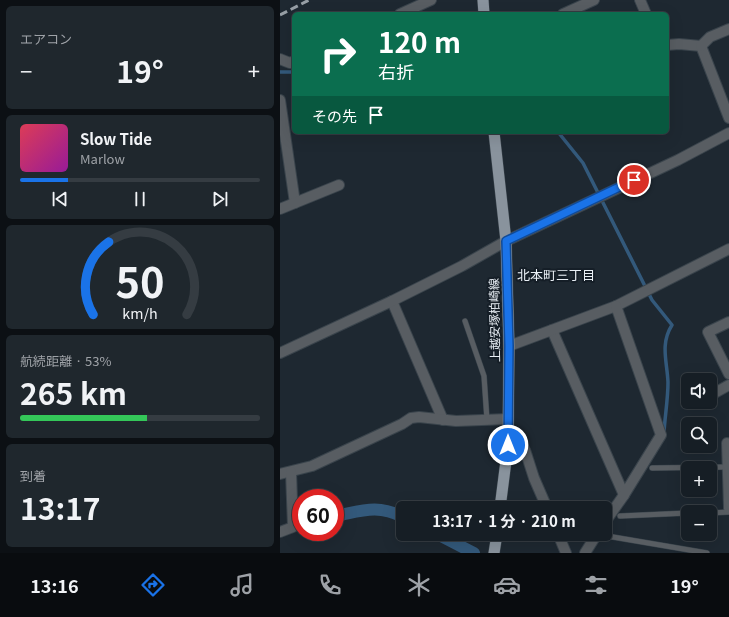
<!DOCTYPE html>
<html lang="ja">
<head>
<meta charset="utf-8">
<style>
	:root { --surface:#161e25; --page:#1f272d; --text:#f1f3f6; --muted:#9ea2a7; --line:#353c42; --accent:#1a73e8 }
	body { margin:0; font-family:Georgia,"Noto Sans JP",serif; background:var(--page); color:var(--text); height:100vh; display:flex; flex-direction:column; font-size:15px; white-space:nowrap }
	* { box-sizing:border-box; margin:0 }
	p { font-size:13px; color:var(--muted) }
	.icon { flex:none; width:22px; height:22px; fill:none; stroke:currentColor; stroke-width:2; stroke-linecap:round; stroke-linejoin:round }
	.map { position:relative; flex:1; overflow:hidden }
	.details { display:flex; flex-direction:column; gap:6px; padding:6px; background:#0c1014; width:280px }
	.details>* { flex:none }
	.guide { position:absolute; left:12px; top:12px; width:377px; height:122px; border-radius:6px; box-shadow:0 4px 16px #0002,0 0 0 1px var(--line); background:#0b6e4f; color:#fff; overflow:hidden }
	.controls { position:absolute; left:401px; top:373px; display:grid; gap:8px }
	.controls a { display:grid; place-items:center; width:36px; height:36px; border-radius:6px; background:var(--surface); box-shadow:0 4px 16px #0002,0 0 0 1px var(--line); font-size:20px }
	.speed { position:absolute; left:12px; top:489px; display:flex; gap:8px; font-size:20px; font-weight:700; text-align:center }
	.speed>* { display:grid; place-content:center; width:52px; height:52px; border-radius:50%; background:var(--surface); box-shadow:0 4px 16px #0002,0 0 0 1px var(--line); line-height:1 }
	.speed .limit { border:6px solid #d22; background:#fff; color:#111 }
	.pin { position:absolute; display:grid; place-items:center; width:34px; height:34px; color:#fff; margin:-17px; border:2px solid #fff; border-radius:50%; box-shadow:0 1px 4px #0007 }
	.me { position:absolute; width:44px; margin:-22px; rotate:0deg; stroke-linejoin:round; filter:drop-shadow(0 0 3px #0008) }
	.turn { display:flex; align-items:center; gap:14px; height:84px; padding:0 20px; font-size:18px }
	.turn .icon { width:52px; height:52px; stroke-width:2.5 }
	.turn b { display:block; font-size:28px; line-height:34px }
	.then { display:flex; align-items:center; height:38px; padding:0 20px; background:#0003; gap:8px; font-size:15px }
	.big { font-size:30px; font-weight:700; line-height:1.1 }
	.details .card { flex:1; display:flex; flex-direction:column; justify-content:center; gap:6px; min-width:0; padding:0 14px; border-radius:6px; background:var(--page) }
	.details .dial { align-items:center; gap:0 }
	.dial svg { height:104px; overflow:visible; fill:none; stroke:var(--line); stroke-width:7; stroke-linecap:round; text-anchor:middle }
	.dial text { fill:var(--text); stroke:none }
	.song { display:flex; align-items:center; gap:12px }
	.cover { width:48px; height:48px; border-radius:6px; background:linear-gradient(135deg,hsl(350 70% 55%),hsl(300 70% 35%)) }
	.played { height:4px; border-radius:2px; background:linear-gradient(90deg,var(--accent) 20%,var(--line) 20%) }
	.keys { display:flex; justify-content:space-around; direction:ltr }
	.heat { display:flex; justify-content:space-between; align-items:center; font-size:22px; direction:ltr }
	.charge { height:6px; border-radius:3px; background:linear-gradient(90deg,#34c759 53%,var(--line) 0) }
	.trip { position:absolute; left:116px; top:501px; width:216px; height:40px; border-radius:6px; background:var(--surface); box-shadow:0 4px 16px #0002,0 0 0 1px var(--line); font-weight:700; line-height:40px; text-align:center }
	.tabs { display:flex; height:64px; justify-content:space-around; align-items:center; background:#090c0f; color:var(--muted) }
	.tabs .icon { width:28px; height:28px }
	.tabs .active { color:var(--accent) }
	.tabs b { font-size:18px; color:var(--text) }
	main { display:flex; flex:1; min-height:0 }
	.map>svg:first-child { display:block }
</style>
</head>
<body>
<main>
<section class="details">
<div class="card"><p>エアコン</p>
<div class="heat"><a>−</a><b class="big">19°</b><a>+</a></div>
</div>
<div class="card">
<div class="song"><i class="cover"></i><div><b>Slow Tide</b><p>Marlow</p></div></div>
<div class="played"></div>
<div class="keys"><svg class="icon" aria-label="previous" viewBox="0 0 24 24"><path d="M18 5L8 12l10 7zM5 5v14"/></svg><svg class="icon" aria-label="pause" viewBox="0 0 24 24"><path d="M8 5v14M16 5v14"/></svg><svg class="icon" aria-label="next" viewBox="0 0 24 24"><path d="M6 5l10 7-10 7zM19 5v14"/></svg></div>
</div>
<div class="card dial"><svg viewBox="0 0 100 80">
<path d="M14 69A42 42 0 1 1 86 69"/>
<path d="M14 69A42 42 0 0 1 26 13" stroke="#1a73e8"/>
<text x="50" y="56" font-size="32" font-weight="700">50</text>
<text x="50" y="72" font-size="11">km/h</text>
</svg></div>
<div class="card"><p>航続距離 · 53%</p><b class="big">265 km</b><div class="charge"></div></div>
<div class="card"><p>到着</p><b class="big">13:17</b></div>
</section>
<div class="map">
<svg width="449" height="553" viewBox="0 0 449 553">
	<rect width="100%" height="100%" fill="#1e2831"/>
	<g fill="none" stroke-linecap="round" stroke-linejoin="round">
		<g stroke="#33597b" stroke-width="3.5">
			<path d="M0,72h14"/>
			<path d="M278,132l25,31 69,137 20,25c-12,19 -5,36 -4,57 0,17 -3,34 -4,50"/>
			<path d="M325,529l4,-6"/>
		</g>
		<g stroke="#33597b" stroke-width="12">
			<path d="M55,516c27,-5 42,-12 68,1"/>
			<path d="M16,524l5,-1"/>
			<path d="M157,534l37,19"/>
		</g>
		<defs>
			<g id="service">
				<path d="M185,321l19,55 3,44"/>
				<path d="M372,468l75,-1"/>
				<path d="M430,513l19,-1"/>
				<path d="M340,516l68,-3"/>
				<path d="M327,536l100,17"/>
			</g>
			<g id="minor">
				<path d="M360,0l6,14"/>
				<path d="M120,14l31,-14"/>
				<path d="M283,14l31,-14"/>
				<path d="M387,45l12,-1 22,2 28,72"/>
				<path d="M421,46l9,-9 19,-8"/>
				<path d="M0,59l10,4 4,-2"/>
				<path d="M0,100l15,103"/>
				<path d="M0,209l59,-24"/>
				<path d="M112,301l51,119"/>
				<path d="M449,322l-21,10 21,42"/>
				<path d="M272,330l72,165"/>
				<path d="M229,346l107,-40 113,-57"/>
				<path d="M0,353l112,-52 70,-35 44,-25 172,-81 51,-27"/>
				<path d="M431,395l18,-10"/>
				<path d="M447,443l2,65"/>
				<path d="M228,445l17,5 9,28 13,30"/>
				<path d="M0,474l32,-8 90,-42 9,-6 8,-1 37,4 52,-2"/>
				<path d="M325,522l19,-27 37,-60 -45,-129"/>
				<path d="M0,532l13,-5 -2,-55"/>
				<path d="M278,534l8,19"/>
				<path d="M305,553l12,-19"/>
			</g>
			<g id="primary">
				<path d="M203,0l1,14"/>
				<path d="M214,132l12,109 3,105 -1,99 -8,63"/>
				<path d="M214,553l3,-19"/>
			</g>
		</defs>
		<use href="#service" stroke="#3a444c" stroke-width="6"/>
		<use href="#minor" stroke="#3a444c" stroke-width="12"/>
		<use href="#primary" stroke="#3a444c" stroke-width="12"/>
		<use href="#service" stroke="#585d62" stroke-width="5"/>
		<use href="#minor" stroke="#585d62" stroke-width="10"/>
		<use href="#primary" stroke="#89939d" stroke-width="11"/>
		<path stroke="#979fa6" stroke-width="3" stroke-dasharray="8 4" stroke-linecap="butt" d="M0,15l29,-15"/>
	</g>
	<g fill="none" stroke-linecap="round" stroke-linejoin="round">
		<defs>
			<path id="route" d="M228,445l1,-99 -3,-105 128,-61"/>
		</defs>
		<use href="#route" stroke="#114b97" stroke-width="10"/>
		<use href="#route" stroke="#1a73e8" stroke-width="7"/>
	</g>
	<g text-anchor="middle" stroke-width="4" stroke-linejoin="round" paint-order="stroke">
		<g font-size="12" fill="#e9eff5" stroke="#151e27">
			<text transform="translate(215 320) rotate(-91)" y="4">上越安塚柏崎線</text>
		</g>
		<g font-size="13" fill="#e9eff5" stroke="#151e27">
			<text x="276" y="280">北本町三丁目</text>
		</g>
	</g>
</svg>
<div class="controls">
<a><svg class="icon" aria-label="sound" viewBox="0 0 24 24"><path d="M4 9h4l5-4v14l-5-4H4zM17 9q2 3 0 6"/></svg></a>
<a><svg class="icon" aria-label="search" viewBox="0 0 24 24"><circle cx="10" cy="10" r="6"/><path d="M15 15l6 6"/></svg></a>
<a>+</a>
<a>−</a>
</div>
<div class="speed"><div class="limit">60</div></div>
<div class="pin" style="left:354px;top:180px;background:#d93025"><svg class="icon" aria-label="arrive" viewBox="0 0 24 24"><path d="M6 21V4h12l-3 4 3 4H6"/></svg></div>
<svg class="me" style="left:228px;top:445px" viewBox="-20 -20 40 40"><circle r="17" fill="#1a73e8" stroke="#fff" stroke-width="3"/><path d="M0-11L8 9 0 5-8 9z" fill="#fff"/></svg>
<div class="trip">13:17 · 1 分 · 210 m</div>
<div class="guide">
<div class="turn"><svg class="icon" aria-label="right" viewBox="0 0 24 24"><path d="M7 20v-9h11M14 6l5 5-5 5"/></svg><div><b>120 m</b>右折</div></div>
<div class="then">その先<svg class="icon" aria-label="arrive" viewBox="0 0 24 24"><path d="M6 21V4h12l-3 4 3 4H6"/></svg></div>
</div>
</div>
</main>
<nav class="tabs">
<b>13:16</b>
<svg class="icon active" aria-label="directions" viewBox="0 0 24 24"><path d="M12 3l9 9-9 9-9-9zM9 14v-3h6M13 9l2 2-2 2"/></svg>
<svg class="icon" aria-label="music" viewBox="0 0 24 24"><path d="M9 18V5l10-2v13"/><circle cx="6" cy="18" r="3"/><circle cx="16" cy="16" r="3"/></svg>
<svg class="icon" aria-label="phone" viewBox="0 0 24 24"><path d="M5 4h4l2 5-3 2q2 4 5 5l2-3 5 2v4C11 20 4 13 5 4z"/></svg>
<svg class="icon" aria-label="climate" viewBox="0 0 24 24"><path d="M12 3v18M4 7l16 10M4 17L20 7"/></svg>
<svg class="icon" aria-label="car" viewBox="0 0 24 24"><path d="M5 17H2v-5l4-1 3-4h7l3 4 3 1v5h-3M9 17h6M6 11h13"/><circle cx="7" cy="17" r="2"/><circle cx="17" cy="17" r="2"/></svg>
<svg class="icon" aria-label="filters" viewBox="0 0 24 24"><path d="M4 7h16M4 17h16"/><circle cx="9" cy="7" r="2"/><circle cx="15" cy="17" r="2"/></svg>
<b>19°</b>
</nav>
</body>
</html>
